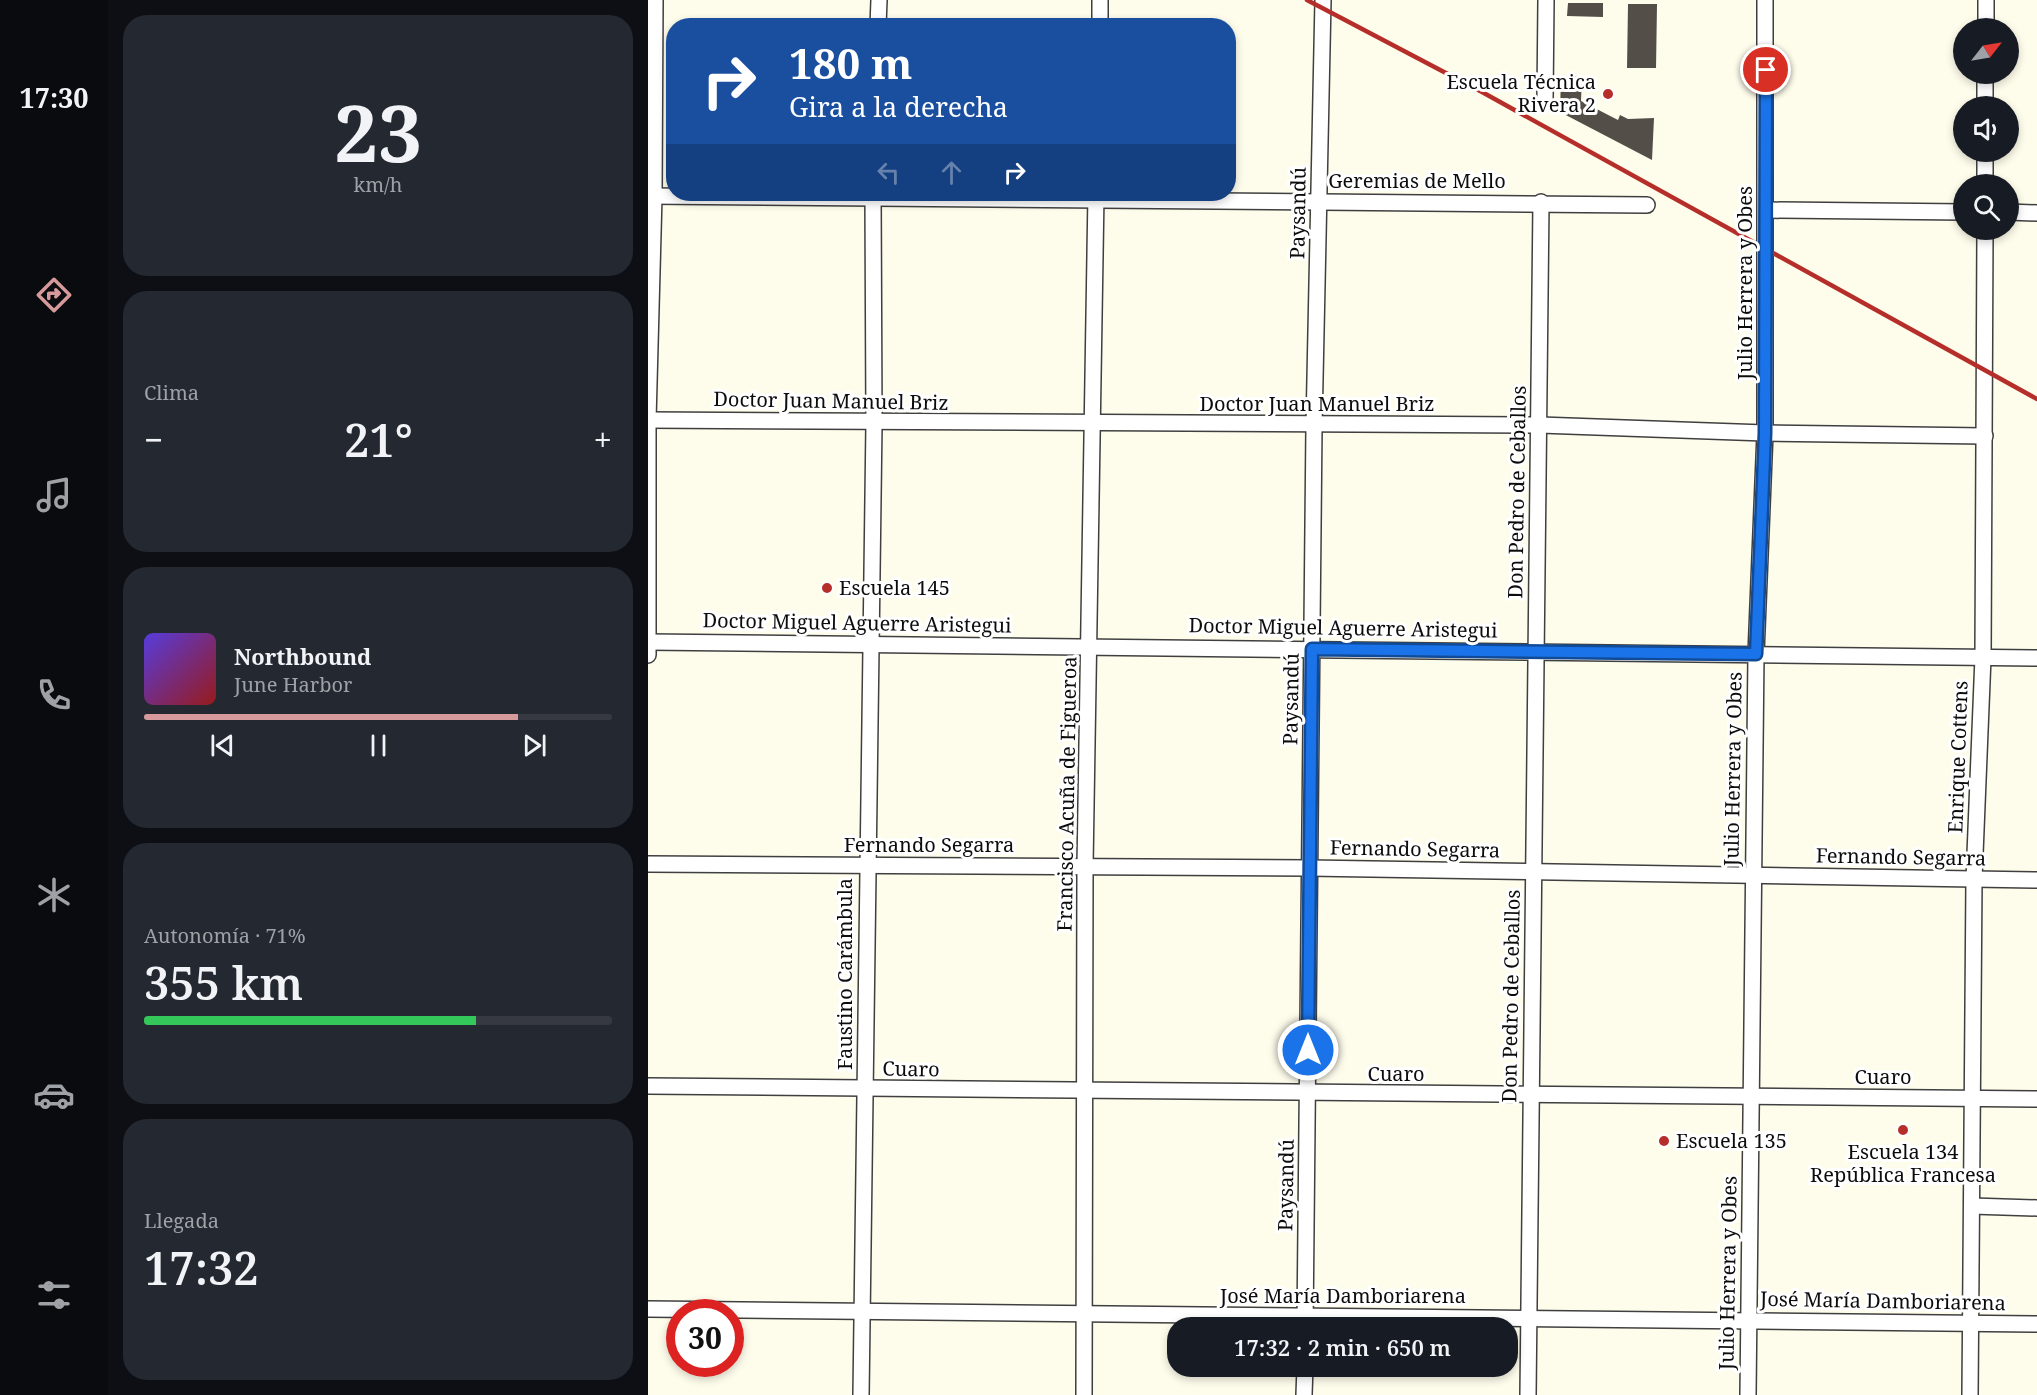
<!DOCTYPE html>
<html lang="es">
<head>
<meta charset="utf-8">
<style>
	:root { --surface:#171b24; --page:#242831; --text:#f1f3f6; --muted:#9ea1a6; --line:#363941; --accent:#d69a9a }
	body { margin:0; font-family:"Noto Serif",serif; background:var(--page); color:var(--text); height:100vh; display:flex; flex-direction:column; font-size:22px; white-space:nowrap }
	* { box-sizing:border-box; margin:0 }
	p { font-size:20px; color:var(--muted) }
	.icon { flex:none; width:33px; height:33px; fill:none; stroke:currentColor; stroke-width:2; stroke-linecap:round; stroke-linejoin:round }
	.map { position:relative; flex:1; overflow:hidden }
	.panel { display:flex; flex-direction:column; gap:15px; padding:15px; background:#0d0f14; width:540px }
	.panel>* { flex:none }
	.guide { position:absolute; left:18px; top:18px; width:570px; height:183px; border-radius:24px; box-shadow:0 3px 9px #0003; background:#1a4fa0; color:#fff; overflow:hidden }
	.needle { width:39px; rotate:59deg }
	.tools { position:absolute; left:1305px; top:18px; display:grid; gap:12px }
	.tools a { display:grid; place-items:center; width:66px; height:66px; border-radius:50%; background:var(--surface); box-shadow:0 3px 9px #0003; font-size:30px }
	.speed { position:absolute; left:18px; top:1299px; display:flex; gap:12px; font-size:30px; font-weight:700; text-align:center }
	.speed>* { display:grid; place-content:center; width:78px; height:78px; border-radius:50%; background:var(--surface); box-shadow:0 3px 9px #0003; line-height:1 }
	.speed .limit { border:9px solid #d22; background:#fff; color:#111 }
	.pin { position:absolute; display:grid; place-items:center; width:51px; height:51px; color:#fff; margin:-26px; border:3px solid #fff; border-radius:50%; box-shadow:0 2px 6px #0007 }
	.me { position:absolute; width:66px; margin:-33px; rotate:0deg; stroke-linejoin:round; filter:drop-shadow(0 0 4px #0008) }
	.turn { display:flex; align-items:center; gap:21px; height:126px; padding:0 24px; font-size:27px }
	.turn .icon { width:78px; height:78px; stroke-width:2.5 }
	.turn b { display:block; font-size:42px; line-height:51px }
	.lanes { display:flex; align-items:center; height:57px; padding:0 24px; background:#0003; justify-content:center; gap:30px; direction:ltr }
	.lanes .off { opacity:.35 }
	.big { font-size:45px; font-weight:600; line-height:1.1 }
	.panel .tile { flex:1; display:flex; flex-direction:column; justify-content:center; gap:9px; min-width:0; padding:0 21px; border-radius:24px; background:var(--page) }
	.panel .dial { align-items:center; gap:0 }
	.dial b { font-size:78px; line-height:1 }
	.song { display:flex; align-items:center; gap:18px }
	.cover { width:72px; height:72px; border-radius:9px; background:linear-gradient(135deg,hsl(250 70% 55%),hsl(0 70% 35%)) }
	.played { height:6px; border-radius:3px; background:linear-gradient(90deg,var(--accent) 80%,var(--line) 80%) }
	.keys { display:flex; justify-content:space-around; direction:ltr }
	.heat { display:flex; justify-content:space-between; align-items:center; font-size:33px; direction:ltr }
	.charge { height:9px; border-radius:4px; background:linear-gradient(90deg,#34c759 71%,var(--line) 0) }
	.trip { position:absolute; left:519px; top:1317px; width:351px; height:60px; border-radius:24px; background:var(--surface); box-shadow:0 3px 9px #0003; font-weight:600; line-height:60px; text-align:center }
	main { display:flex; flex:1; min-height:0 }
	.tabs { display:flex; flex-direction:column; width:108px; justify-content:space-around; align-items:center; background:#090b0e; color:var(--muted) }
	.tabs .icon { width:42px; height:42px }
	.tabs .active { color:var(--accent) }
	.tabs b { font-size:27px; color:var(--text) }
	.map>svg:first-child { display:block }
</style>
</head>
<body>
<main>
<nav class="tabs">
<b>17:30</b>
<svg class="icon active" aria-label="directions" viewBox="0 0 24 24"><path d="M12 3l9 9-9 9-9-9zM9 14v-3h6M13 9l2 2-2 2"/></svg>
<svg class="icon" aria-label="music" viewBox="0 0 24 24"><path d="M9 18V5l10-2v13"/><circle cx="6" cy="18" r="3"/><circle cx="16" cy="16" r="3"/></svg>
<svg class="icon" aria-label="phone" viewBox="0 0 24 24"><path d="M5 4h4l2 5-3 2q2 4 5 5l2-3 5 2v4C11 20 4 13 5 4z"/></svg>
<svg class="icon" aria-label="climate" viewBox="0 0 24 24"><path d="M12 3v18M4 7l16 10M4 17L20 7"/></svg>
<svg class="icon" aria-label="car" viewBox="0 0 24 24"><path d="M5 17H2v-5l4-1 3-4h7l3 4 3 1v5h-3M9 17h6M6 11h13"/><circle cx="7" cy="17" r="2"/><circle cx="17" cy="17" r="2"/></svg>
<svg class="icon" aria-label="filters" viewBox="0 0 24 24"><path d="M4 7h16M4 17h16"/><circle cx="9" cy="7" r="2"/><circle cx="15" cy="17" r="2"/></svg>
</nav>
<section class="panel">
<div class="tile dial"><b>23</b><p>km/h</p></div>
<div class="tile"><p>Clima</p>
<div class="heat"><a>−</a><b class="big">21°</b><a>+</a></div>
</div>
<div class="tile">
<div class="song"><i class="cover"></i><div><b>Northbound</b><p>June Harbor</p></div></div>
<div class="played"></div>
<div class="keys"><svg class="icon" aria-label="previous" viewBox="0 0 24 24"><path d="M18 5L8 12l10 7zM5 5v14"/></svg><svg class="icon" aria-label="pause" viewBox="0 0 24 24"><path d="M8 5v14M16 5v14"/></svg><svg class="icon" aria-label="next" viewBox="0 0 24 24"><path d="M6 5l10 7-10 7zM19 5v14"/></svg></div>
</div>
<div class="tile"><p>Autonomía · 71%</p><b class="big">355 km</b><div class="charge"></div></div>
<div class="tile"><p>Llegada</p><b class="big">17:32</b></div>
</section>
<div class="map">
<svg width="1389" height="1395" viewBox="0 0 1389 1395">
	<rect width="100%" height="100%" fill="#fefceb"/>
	<g fill="#544e49">
		<path d="M920,3h35v14l-36,-1z"/>
		<path d="M980,4h29l-1,64h-29z"/>
		<path d="M913,76h21l-1,25 37,19 2,-5 8,4 26,-1 -2,42 -92,-48z"/>
	</g>
	<g fill="none" stroke-linecap="round" stroke-linejoin="round">
		<defs>
			<g id="minor">
				<path d="M230,26l1,-26"/>
				<path d="M452,26v-26"/>
				<path d="M1338,28v-28"/>
				<path d="M897,100l1,-100"/>
				<path d="M1337,106v-32"/>
				<path d="M1337,184v-32"/>
				<path d="M0,196l999,9"/>
				<path d="M1118,210l198,2"/>
				<path d="M1360,212l29,1"/>
				<path d="M0,420l892,5 225,8 220,3"/>
				<path d="M0,642l1389,16"/>
				<path d="M0,655v-235l6,-224 1,-196"/>
				<path d="M0,864l661,4 728,12"/>
				<path d="M0,1086c463,7 926,10 1389,13"/>
				<path d="M1324,1206l65,2"/>
				<path d="M0,1309l1389,15"/>
				<path d="M657,1326l9,-900 9,-426"/>
				<path d="M213,1395l13,-972 -1,-229"/>
				<path d="M436,1395l1,-529 11,-672"/>
				<path d="M656,1395l1,-29"/>
				<path d="M880,1395l13,-1193"/>
				<path d="M1100,1395l8,-741 9,-221v-433"/>
				<path d="M1322,1395l4,-516 9,-222 2,-427"/>
			</g>
		</defs>
		<use href="#minor" stroke="#3f3f3f" stroke-width="18"/>
		<use href="#minor" stroke="#fff" stroke-width="15"/>
		<path stroke="#b62e2a" stroke-width="4.5" d="M659,0l175,92 555,307"/>
	</g>
	<g fill="none" stroke-linecap="round" stroke-linejoin="round">
		<defs>
			<path id="route" d="M660,1050l4,-401 444,5 9,-221 1,-363"/>
		</defs>
		<use href="#route" stroke="#114b97" stroke-width="15"/>
		<use href="#route" stroke="#1a73e8" stroke-width="10"/>
	</g>
	<g fill="#b62e2a" stroke="#fff" stroke-width="2">
		<circle cx="960" cy="94" r="6"/>
		<circle cx="179" cy="588" r="6"/>
		<circle cx="1255" cy="1130" r="6"/>
		<circle cx="1016" cy="1141" r="6"/>
	</g>
	<g text-anchor="middle" stroke-width="6" stroke-linejoin="round" paint-order="stroke">
		<g font-size="20" fill="#0c0c0c" stroke="#fff" text-anchor="start">
			<text x="948" y="89" text-anchor="end">Escuela Técnica<tspan x="948" dy="23">Rivera 2</tspan></text>
			<text x="191" y="595">Escuela 145</text>
			<text x="1028" y="1148">Escuela 135</text>
			<text x="1255" y="1159" text-anchor="middle">Escuela 134<tspan x="1255" dy="23">República Francesa</tspan></text>
		</g>
		<g font-size="20" fill="#0c0c0c" stroke="#fff">
			<text x="769" y="188">Geremias de Mello</text>
			<text transform="translate(650 213) rotate(-89)" y="7">Paysandú</text>
			<text transform="translate(1097 283) rotate(-90)" y="7">Julio Herrera y Obes</text>
			<text transform="translate(183 401) rotate(1)" y="7">Doctor Juan Manuel Briz</text>
			<text x="669" y="411">Doctor Juan Manuel Briz</text>
			<text transform="translate(869 492) rotate(-89)" y="7">Don Pedro de Ceballos</text>
			<text transform="translate(209 623) rotate(1)" y="7">Doctor Miguel Aguerre Aristegui</text>
			<text transform="translate(695 628) rotate(1)" y="7">Doctor Miguel Aguerre Aristegui</text>
			<text transform="translate(643 699) rotate(-89)" y="7">Paysandú</text>
			<text transform="translate(1310 757) rotate(-88)" y="7">Enrique Cottens</text>
			<text transform="translate(1085 769) rotate(-89)" y="7">Julio Herrera y Obes</text>
			<text transform="translate(419 794) rotate(-89)" y="7">Francisco Acuña de Figueroa</text>
			<text x="281" y="852">Fernando Segarra</text>
			<text transform="translate(767 849) rotate(1)" y="7">Fernando Segarra</text>
			<text transform="translate(1253 857) rotate(1)" y="7">Fernando Segarra</text>
			<text transform="translate(197 974) rotate(-90)" y="7">Faustino Carámbula</text>
			<text transform="translate(863 996) rotate(-89)" y="7">Don Pedro de Ceballos</text>
			<text transform="translate(263 1069) rotate(1)" y="7">Cuaro</text>
			<text x="748" y="1081">Cuaro</text>
			<text x="1235" y="1084">Cuaro</text>
			<text transform="translate(638 1185) rotate(-89)" y="7">Paysandú</text>
			<text transform="translate(1080 1273) rotate(-89)" y="7">Julio Herrera y Obes</text>
			<text x="695" y="1303">José María Damboriarena</text>
			<text transform="translate(1235 1301) rotate(1)" y="7">José María Damboriarena</text>
		</g>
	</g>
</svg>
<div class="tools">
<a><svg class="needle" viewBox="-14 -14 28 28"><path d="M0-13l5 13h-10z" fill="#e53935"/><path d="M0 13l5-13h-10z" fill="#9ea1a6"/></svg></a>
<a><svg class="icon" aria-label="sound" viewBox="0 0 24 24"><path d="M4 9h4l5-4v14l-5-4H4zM17 9q2 3 0 6"/></svg></a>
<a><svg class="icon" aria-label="search" viewBox="0 0 24 24"><circle cx="10" cy="10" r="6"/><path d="M15 15l6 6"/></svg></a>
</div>
<div class="speed"><div class="limit">30</div></div>
<div class="pin" style="left:1118px;top:70px;background:#d93025"><svg class="icon" aria-label="arrive" viewBox="0 0 24 24"><path d="M6 21V4h12l-3 4 3 4H6"/></svg></div>
<svg class="me" style="left:660px;top:1050px" viewBox="-20 -20 40 40"><circle r="17" fill="#1a73e8" stroke="#fff" stroke-width="3"/><path d="M0-11L8 9 0 5-8 9z" fill="#fff"/></svg>
<div class="trip">17:32 · 2 min · 650 m</div>
<div class="guide">
<div class="turn"><svg class="icon" aria-label="right" viewBox="0 0 24 24"><path d="M7 20v-9h11M14 6l5 5-5 5"/></svg><div><b>180 m</b>Gira a la derecha</div></div>
<div class="lanes"><svg class="icon off" aria-label="left" viewBox="0 0 24 24"><path d="M17 20v-9H6M10 6l-5 5 5 5"/></svg><svg class="icon off" aria-label="ahead" viewBox="0 0 24 24"><path d="M12 20V5M6 11l6-6 6 6"/></svg><svg class="icon" aria-label="right" viewBox="0 0 24 24"><path d="M7 20v-9h11M14 6l5 5-5 5"/></svg></div>
</div>
</div>
</main>
</body>
</html>
